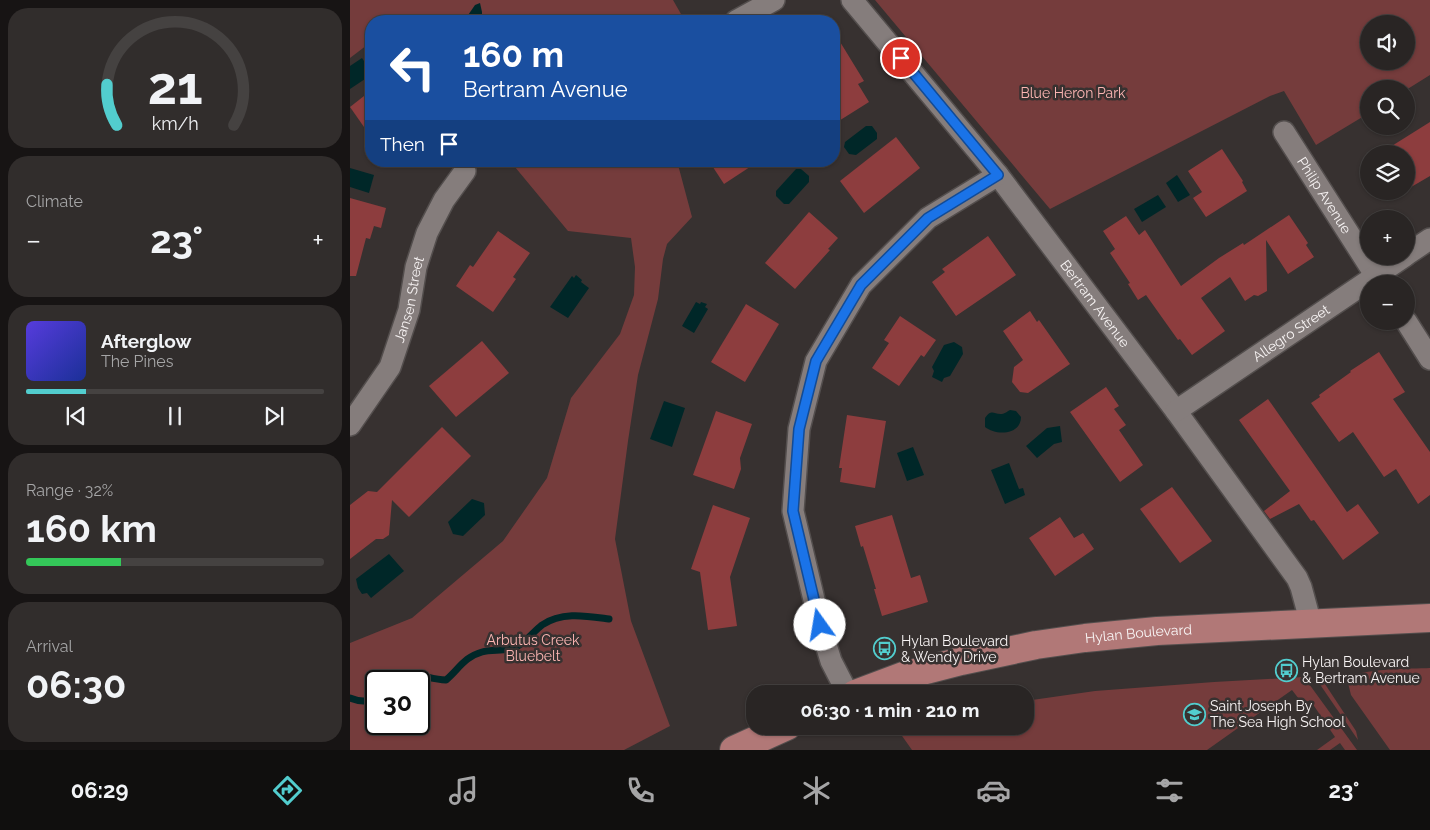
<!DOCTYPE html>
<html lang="en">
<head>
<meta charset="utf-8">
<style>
	:root { --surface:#292524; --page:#312d2c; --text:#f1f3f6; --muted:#a5a5a6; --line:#454241; --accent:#52cdce }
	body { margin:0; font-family:Raleway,sans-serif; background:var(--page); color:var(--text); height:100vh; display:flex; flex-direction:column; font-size:19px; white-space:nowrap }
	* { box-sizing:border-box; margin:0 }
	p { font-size:16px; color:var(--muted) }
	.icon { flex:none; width:28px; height:28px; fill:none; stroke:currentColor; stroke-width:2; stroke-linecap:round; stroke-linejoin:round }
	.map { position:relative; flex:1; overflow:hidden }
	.drawer { display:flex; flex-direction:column; gap:8px; padding:8px; background:#171414; width:350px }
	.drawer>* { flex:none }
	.guide { position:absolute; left:15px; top:15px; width:475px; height:152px; border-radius:20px; box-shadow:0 1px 4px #0004,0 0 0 1px var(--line); background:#1a4fa0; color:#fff; overflow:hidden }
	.tools { position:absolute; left:1010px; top:15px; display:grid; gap:10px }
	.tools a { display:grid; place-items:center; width:55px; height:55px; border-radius:50%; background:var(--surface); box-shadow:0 1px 4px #0004,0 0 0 1px var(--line); font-size:25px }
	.speed { position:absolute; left:15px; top:670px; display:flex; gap:10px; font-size:25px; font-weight:700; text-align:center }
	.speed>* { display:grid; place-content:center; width:65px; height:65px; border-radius:50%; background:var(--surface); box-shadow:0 1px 4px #0004,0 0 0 1px var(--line); line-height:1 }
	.speed .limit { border:2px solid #111; border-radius:8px; background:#fff; color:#111 }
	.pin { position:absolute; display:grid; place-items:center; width:42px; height:42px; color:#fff; margin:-21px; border:2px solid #fff; border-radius:50%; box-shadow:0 1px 5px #0007 }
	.me { position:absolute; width:55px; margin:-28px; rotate:347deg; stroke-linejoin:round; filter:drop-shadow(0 0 4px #0008) }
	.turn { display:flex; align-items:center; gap:18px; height:105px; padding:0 15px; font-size:22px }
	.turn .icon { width:65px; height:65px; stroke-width:2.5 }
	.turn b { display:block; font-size:35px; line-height:42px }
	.then { display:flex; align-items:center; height:48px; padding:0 15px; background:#0003; gap:10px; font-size:19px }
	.big { font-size:38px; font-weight:700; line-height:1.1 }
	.drawer .tile { flex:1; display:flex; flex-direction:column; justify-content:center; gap:8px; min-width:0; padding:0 18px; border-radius:20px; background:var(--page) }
	.drawer .dial { align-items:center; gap:0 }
	.dial svg { height:130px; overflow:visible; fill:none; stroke:var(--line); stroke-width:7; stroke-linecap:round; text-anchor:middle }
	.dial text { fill:var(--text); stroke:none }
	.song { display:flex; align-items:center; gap:15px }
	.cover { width:60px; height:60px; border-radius:8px; background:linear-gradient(135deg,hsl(250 70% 55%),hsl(230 70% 35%)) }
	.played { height:5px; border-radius:2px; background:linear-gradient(90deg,var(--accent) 20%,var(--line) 20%) }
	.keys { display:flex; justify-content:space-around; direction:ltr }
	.heat { display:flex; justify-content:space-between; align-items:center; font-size:28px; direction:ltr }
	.charge { height:8px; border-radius:4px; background:linear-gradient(90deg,#34c759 32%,var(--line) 0) }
	.trip { position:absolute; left:396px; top:685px; width:288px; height:50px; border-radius:20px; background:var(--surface); box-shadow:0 1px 4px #0004,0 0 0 1px var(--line); font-weight:700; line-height:50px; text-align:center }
	.menu { display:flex; height:80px; justify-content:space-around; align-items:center; background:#100f0e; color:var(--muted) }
	.menu .icon { width:35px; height:35px }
	.menu .active { color:var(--accent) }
	.menu b { font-size:22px; color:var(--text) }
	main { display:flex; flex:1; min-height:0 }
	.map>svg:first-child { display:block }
</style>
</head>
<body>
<main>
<section class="drawer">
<div class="tile dial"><svg viewBox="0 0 100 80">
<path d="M14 69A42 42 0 1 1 86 69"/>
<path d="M14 69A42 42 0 0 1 8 44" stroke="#52cdce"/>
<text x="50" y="56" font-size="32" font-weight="700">21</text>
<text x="50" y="72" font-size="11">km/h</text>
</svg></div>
<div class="tile"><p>Climate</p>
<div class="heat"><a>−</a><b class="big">23°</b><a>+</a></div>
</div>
<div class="tile">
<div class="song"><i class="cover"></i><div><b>Afterglow</b><p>The Pines</p></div></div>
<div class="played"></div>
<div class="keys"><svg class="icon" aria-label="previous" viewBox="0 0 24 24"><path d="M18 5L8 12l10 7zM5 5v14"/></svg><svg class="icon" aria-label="pause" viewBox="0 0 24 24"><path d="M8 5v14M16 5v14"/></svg><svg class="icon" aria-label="next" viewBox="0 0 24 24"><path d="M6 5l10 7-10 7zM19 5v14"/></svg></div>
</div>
<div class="tile"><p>Range · 32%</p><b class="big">160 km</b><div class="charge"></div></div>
<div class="tile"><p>Arrival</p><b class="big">06:30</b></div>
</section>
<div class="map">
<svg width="1080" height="750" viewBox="0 0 1080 750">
	<rect width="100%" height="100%" fill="#373130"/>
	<g fill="#753c3c" fill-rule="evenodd">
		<path d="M0,0h323l12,21h-314v21l-21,16z"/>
		<path d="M525,0h555v75l-24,15v-1h-37v24l-53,32 -32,-54 -14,5 -220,113zM1019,24h37v37h-37z"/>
		<path d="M160,161h167l15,56 -25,27 -4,15 -5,40 -20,76 -10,66 -13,98 16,82 39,105 -46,24h-274v-107l62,-25 91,-77 44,-63 24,-80 49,-64 14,-39 1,-28 -4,-29 -63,-7zM69,681v43h-43v-43z"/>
		<path d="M1080,668v82h-40l-39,-55 -4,-16c13,-11 64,-10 83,-11z"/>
		<path d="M954,677l53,73h-12l-5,-7 -10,7h-13l18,-13 -25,-37 -5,3h-3l-10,-13 -85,60h-295l-12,-17 6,-3 15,-4h104v-25l70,-10 119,-9z"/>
		<path d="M973,681l33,50 2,9 -39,-57z"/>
	</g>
	<g fill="#002728">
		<path d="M130,3l2,9v9h-18l11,-16z"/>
		<path d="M12,58l9,14v3l-21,14v-23z"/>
		<path d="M516,126h6l5,7v6l-21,16 -7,-1 -5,-7 1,-5z"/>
		<path d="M0,168l24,7 -5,18 -19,-6z"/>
		<path d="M446,169h5l8,7v6l-20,22h-5l-8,-8v-5z"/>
		<path d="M827,175l13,20 -12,7 -12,-19z"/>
		<path d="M808,195l8,12 -24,15 -8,-13z"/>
		<path d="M226,275l6,5 -1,2 8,6 -21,30 -18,-11 22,-31 2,2z"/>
		<path d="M346,302l4,2 1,-2 6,2 -2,3 3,2 -14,24 -12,-7z"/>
		<path d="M604,342l8,5 1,7 -13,22 -6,2 -2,4 -10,-5 2,-6 -2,-4 12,-22z"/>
		<path d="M314,401l21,7 -13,39 -22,-8z"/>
		<path d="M660,410l6,1 5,6c0,18 -25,19 -36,10v-9c7,-10 9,-3 17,-4 2,0 6,-3 8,-4z"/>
		<path d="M710,426l2,16 -8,2 -17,14 -11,-12 21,-18z"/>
		<path d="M563,447l11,28 -17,6 -10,-28z"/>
		<path d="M659,463l10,26 4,-1 2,7 -20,9 -14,-34z"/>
		<path d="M122,499l12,4 1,12 -22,21 -10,-2 -5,-12z"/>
		<path d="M39,554l15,17 -33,27 -4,-5 -5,1 -4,-6 -2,-9z"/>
	</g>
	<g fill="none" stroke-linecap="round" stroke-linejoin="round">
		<g stroke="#002728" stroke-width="7">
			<path d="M42,681c23,-13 32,-2 54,-1 13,-11 18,-23 36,-28 10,-3 24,0 34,-5 10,-5 17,-15 26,-22 20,-14 45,-9 67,-6"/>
			<path d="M0,698c10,4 17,4 26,0"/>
		</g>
	</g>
	<g fill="#8d3d3e">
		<path d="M484,32l30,49 -6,3 11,18 -35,22z"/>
		<path d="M14,96l7,11v30l-21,-30z"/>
		<path d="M1080,122v54l-24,14v-36h-27z"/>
		<path d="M546,137l24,31 -56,45 -24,-32z"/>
		<path d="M872,149l21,32 -1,1 5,9 -41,26 -13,-19 9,-6 -14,-21z"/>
		<path d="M359,161h50l-35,23z"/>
		<path d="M0,198l36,10 -5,20 -7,-2 -4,13 -4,-1 -10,38h-6z"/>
		<path d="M459,212l29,26 -10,11 2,1 -35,39 -30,-26z"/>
		<path d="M939,215l19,28 -2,2 8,12 -26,17 -22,-34 1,51 -9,5 -4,-1 -9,6 -15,-24 -29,21 24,33 -33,24 -12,-16 -2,1 -32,-45 -8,5 -10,-16 2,-1 -20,-30 5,-4 -12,-18 23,-15 13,19 6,-5 36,56 38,-28 24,-15 1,2z"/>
		<path d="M148,231l32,22 -17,24 3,2 -23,33 -37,-26 14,-21 3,2z"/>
		<path d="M638,236l28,39 -60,41 -24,-34 13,-10 -3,-3z"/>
		<path d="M396,304l33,20 -34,58 -34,-20z"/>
		<path d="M680,311l7,11 2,-2 31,44 -42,29 -8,-1 -8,-10 2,-15 9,-7 -20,-29z"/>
		<path d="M550,316l36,24 -12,17 -3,-2 -22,31 -27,-18 17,-25 -5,-3z"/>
		<path d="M132,341l27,32 -53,44 -27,-31z"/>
		<path d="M1029,352l26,40 -12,7 37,53v43l-12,9 -22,-35 -12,8 -31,-45 -14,10 -28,-39 9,-6 -1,-2 32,-23 -1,-1z"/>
		<path d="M756,387l13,19 -5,3 12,16 -7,5 24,35 -23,17 -50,-70z"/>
		<path d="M918,399l79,113 11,-8 21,29 -36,27 -29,-40 -3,1 -12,-17 -29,15 -6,-8 26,-20 -51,-71z"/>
		<path d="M366,411l36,13 -12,34 1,11 -7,20 -41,-14z"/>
		<path d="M497,415l39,6 -11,67 -35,-6 2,-14h-3z"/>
		<path d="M92,427l29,29 -62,61 -17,-17 -3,35 -6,4h-7l-26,20v-54l18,-14 9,1z"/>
		<path d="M822,487l40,54 -32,22 -40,-54z"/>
		<path d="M363,505l37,13 -20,59 7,49 -29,4 -8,-58 -9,-3z"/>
		<path d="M542,515l19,63 9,-3 8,27 -46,14 -8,-27h2l-13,-43 -2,1 -6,-21z"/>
		<path d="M710,517l14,21 9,-5 11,16 -39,27 -26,-38z"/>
	</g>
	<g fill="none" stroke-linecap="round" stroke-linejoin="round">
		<defs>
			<g id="street">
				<path id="s1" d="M502,0l146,175 178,236 121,167 4,9 10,37"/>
				<path d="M386,21l38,-21"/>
				<path id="s2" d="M934,132l97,152"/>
				<path d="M1056,255l24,-16"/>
				<path d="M1056,321l24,38"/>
				<path id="s3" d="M826,411l229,-155"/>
				<path id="s4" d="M0,425l40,-58 19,-57 7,-43 11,-34 17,-33 21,-29"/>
				<path d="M498,694l-17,-33 -11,-36 -27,-114 6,-82 17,-68 45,-76 67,-67 70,-43"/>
			</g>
			<g id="primary">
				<path id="s5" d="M505,694l48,-18 58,-15 75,-16 49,-7 72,-7 273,-13"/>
				<path d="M384,750l53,-24"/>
			</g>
		</defs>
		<use href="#street" stroke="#534e4d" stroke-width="24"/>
		<use href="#primary" stroke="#534e4d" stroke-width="30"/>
		<use href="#street" stroke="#857d7c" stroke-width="21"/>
		<use href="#primary" stroke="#b17877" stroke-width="28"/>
	</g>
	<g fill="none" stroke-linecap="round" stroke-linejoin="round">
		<defs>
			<path id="route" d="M470,625l-27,-114 6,-82 17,-68 45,-76 67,-67 70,-43 -97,-117"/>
		</defs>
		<use href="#route" stroke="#114b97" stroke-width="12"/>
		<use href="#route" stroke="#1a73e8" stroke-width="9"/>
	</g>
	<defs>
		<symbol id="bus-ring" viewBox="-11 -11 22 22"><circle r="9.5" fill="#373130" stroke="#52cdce" stroke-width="1.5"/><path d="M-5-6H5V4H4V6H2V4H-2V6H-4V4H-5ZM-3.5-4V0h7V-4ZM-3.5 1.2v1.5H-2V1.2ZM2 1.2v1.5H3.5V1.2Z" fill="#52cdce"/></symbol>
		<symbol id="school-ring" viewBox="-11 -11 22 22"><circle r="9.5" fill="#373130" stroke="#52cdce" stroke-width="1.5"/><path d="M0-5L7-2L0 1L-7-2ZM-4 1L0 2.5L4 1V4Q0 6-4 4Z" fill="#52cdce"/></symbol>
	</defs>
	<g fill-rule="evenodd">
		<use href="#bus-ring" x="522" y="636" width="25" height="25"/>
		<use href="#bus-ring" x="924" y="658" width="25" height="25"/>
		<use href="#school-ring" x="832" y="702" width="25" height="25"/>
	</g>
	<g text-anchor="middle" stroke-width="5" stroke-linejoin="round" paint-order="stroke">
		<g font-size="14" fill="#fdb6b3" stroke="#373130">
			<text x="723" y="98">Blue Heron Park</text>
			<text x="183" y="645">Arbutus Creek<tspan x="183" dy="16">Bluebelt</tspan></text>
		</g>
		<g font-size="14" fill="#f8f4f4" stroke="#373130">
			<text dy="5" stroke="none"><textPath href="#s2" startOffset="75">Philip Avenue</textPath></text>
			<text dy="5" stroke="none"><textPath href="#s4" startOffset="141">Jansen Street</textPath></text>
			<text dy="5" stroke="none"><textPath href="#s1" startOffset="389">Bertram Avenue</textPath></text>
			<text dy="5" stroke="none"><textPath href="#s3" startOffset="139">Allegro Street</textPath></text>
			<text dy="5" stroke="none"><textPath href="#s5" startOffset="291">Hylan Boulevard</textPath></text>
		</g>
		<g font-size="14" fill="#f8f4f4" stroke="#373130" text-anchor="start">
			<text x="551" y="646">Hylan Boulevard<tspan x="551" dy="16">&amp; Wendy Drive</tspan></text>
			<text x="952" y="667">Hylan Boulevard<tspan x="952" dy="16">&amp; Bertram Avenue</tspan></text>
			<text x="860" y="711">Saint Joseph By<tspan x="860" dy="16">The Sea High School</tspan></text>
		</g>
	</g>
</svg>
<div class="tools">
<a><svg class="icon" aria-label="sound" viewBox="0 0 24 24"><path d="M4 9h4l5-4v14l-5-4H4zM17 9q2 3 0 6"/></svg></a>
<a><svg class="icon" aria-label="search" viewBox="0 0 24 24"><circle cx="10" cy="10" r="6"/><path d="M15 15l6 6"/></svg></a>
<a><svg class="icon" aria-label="layers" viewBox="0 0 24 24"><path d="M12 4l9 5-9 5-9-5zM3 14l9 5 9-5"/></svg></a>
<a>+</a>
<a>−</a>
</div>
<div class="speed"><div class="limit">30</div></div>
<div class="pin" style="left:551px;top:58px;background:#d93025"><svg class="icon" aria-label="arrive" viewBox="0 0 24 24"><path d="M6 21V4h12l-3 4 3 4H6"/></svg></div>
<svg class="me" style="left:470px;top:625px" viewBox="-20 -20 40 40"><circle r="19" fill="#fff"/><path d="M0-13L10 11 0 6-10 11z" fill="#1a73e8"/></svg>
<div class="trip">06:30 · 1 min · 210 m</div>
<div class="guide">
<div class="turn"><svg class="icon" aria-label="left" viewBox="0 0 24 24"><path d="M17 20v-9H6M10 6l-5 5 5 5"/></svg><div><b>160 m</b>Bertram Avenue</div></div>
<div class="then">Then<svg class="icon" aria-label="arrive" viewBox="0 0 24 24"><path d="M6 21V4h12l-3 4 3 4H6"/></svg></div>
</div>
</div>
</main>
<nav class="menu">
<b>06:29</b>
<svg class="icon active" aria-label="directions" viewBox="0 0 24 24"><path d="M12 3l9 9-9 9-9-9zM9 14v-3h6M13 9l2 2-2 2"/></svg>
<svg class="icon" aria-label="music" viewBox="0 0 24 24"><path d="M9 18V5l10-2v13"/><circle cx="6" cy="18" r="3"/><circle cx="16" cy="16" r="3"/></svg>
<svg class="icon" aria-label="phone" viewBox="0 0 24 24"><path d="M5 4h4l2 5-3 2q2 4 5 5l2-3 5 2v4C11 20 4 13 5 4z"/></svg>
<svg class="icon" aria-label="climate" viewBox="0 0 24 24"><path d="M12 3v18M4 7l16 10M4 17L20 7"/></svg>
<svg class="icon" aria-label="car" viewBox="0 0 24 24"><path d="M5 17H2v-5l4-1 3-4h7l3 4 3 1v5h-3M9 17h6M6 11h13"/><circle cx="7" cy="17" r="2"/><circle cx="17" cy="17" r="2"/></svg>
<svg class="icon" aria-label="filters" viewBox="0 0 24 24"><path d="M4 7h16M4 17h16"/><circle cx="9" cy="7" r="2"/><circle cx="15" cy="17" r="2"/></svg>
<b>23°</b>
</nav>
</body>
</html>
